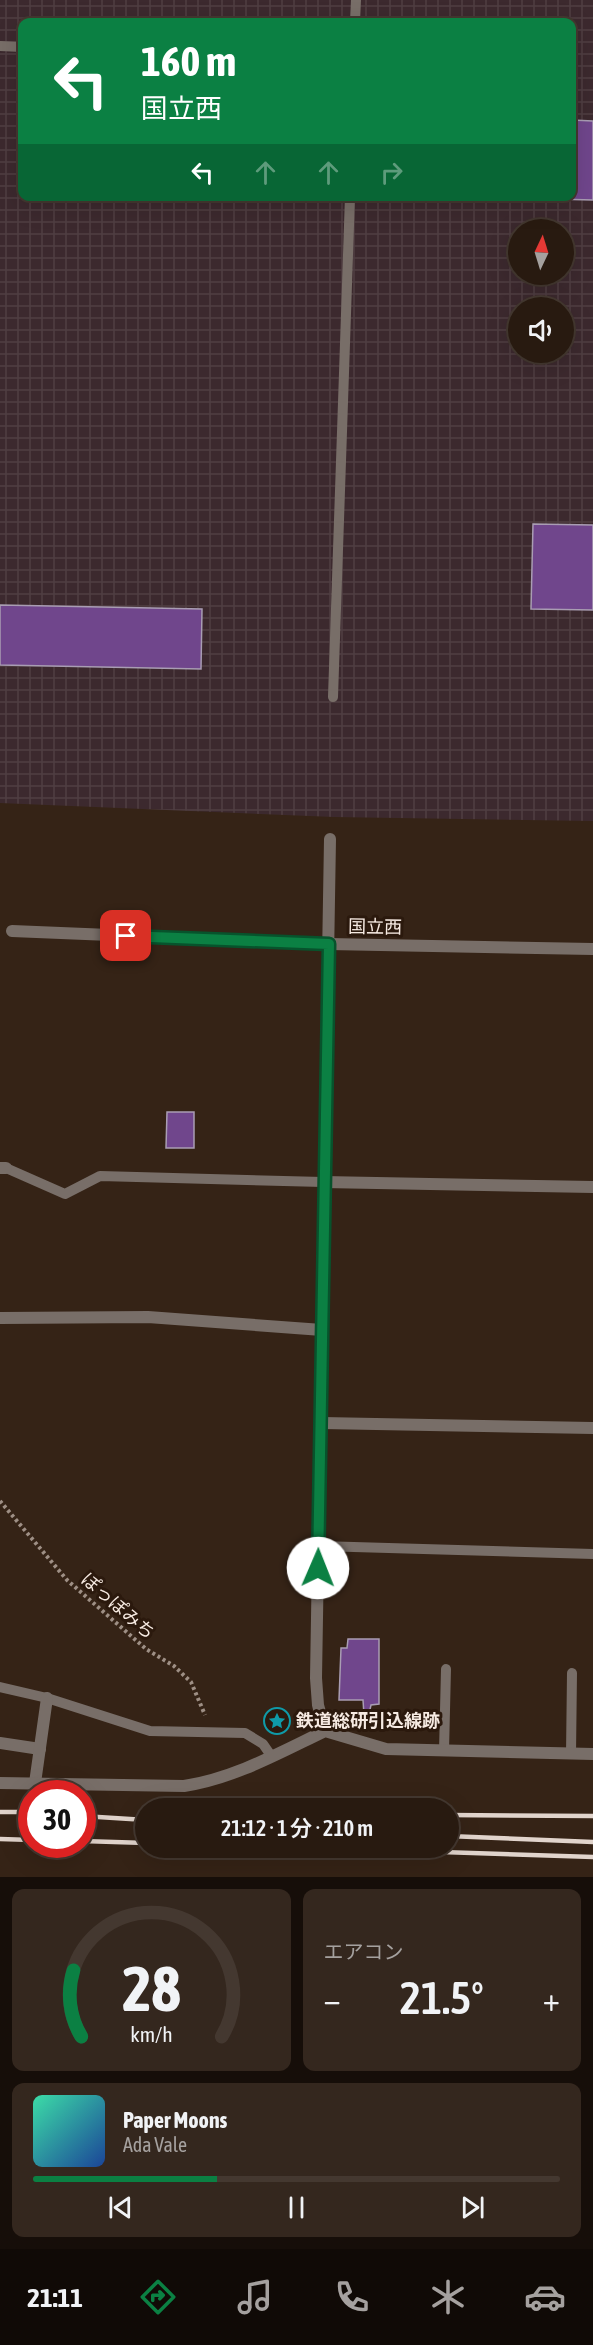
<!DOCTYPE html>
<html lang="ja">
<head>
<meta charset="utf-8">
<style>
	:root { --surface:#281a10; --page:#34271e; --text:#f1f3f6; --muted:#a5a19f; --line:#443830; --accent:#0b8043 }
	body { margin:0; font-family:"Asap Condensed","Noto Sans JP",sans-serif; background:var(--page); color:var(--text); height:100vh; display:flex; flex-direction:column; font-size:22px; white-space:nowrap }
	* { box-sizing:border-box; margin:0 }
	p { font-size:20px; color:var(--muted) }
	.icon { flex:none; width:33px; height:33px; fill:none; stroke:currentColor; stroke-width:2; stroke-linecap:round; stroke-linejoin:round }
	.map { position:relative; height:1877px; overflow:hidden }
	.panel { display:flex; flex-direction:column; gap:12px; padding:12px; background:#160e09; flex:1 }
	.panel>* { flex:none }
	.banner { position:absolute; left:18px; top:18px; width:558px; height:183px; border-radius:12px; box-shadow:0 6px 24px #0002,0 0 0 2px var(--line); background:#0b8043; color:#fff; overflow:hidden }
	.needle { width:39px; rotate:4deg }
	.tools { position:absolute; left:508px; top:219px; display:grid; gap:12px }
	.tools a { display:grid; place-items:center; width:66px; height:66px; border-radius:50%; background:var(--surface); box-shadow:0 6px 24px #0002,0 0 0 2px var(--line); font-size:30px }
	.speed { position:absolute; left:18px; top:1780px; display:flex; gap:12px; font-size:30px; font-weight:700; text-align:center }
	.speed>* { display:grid; place-content:center; width:78px; height:78px; border-radius:50%; background:var(--surface); box-shadow:0 6px 24px #0002,0 0 0 2px var(--line); line-height:1 }
	.speed .limit { border:9px solid #d22; background:#fff; color:#111 }
	.pin { position:absolute; display:grid; place-items:center; width:51px; height:51px; color:#fff; margin:-26px; border-radius:12px; box-shadow:0 3px 9px #0006 }
	.me { position:absolute; width:66px; margin:-33px; rotate:1deg; stroke-linejoin:round; filter:drop-shadow(0 0 4px #0008) }
	.turn { display:flex; align-items:center; gap:21px; height:126px; padding:0 24px; font-size:27px }
	.turn .icon { width:78px; height:78px; stroke-width:2.5 }
	.turn b { display:block; font-size:42px; line-height:51px }
	.lanes { display:flex; align-items:center; height:57px; padding:0 24px; background:#0003; justify-content:center; gap:30px; direction:ltr }
	.lanes .off { opacity:.35 }
	.big { font-size:45px; font-weight:600; line-height:1.1 }
	.panel .tile { flex:1; display:flex; flex-direction:column; justify-content:center; gap:9px; min-width:0; padding:0 21px; border-radius:12px; background:var(--page) }
	.panel .dial { align-items:center; gap:0 }
	.dial svg { height:156px; overflow:visible; fill:none; stroke:var(--line); stroke-width:7; stroke-linecap:round; text-anchor:middle }
	.dial text { fill:var(--text); stroke:none }
	.song { display:flex; align-items:center; gap:18px }
	.cover { width:72px; height:72px; border-radius:9px; background:linear-gradient(135deg,hsl(160 70% 55%),hsl(220 70% 35%)) }
	.played { height:6px; border-radius:3px; background:linear-gradient(90deg,var(--accent) 35%,var(--line) 35%) }
	.keys { display:flex; justify-content:space-around; direction:ltr }
	.heat { display:flex; justify-content:space-between; align-items:center; font-size:33px; direction:ltr }
	.panel .tiles { flex:1; display:grid; gap:12px; grid-template-columns:1fr 1fr }
	.tile:last-child { grid-column:span 2 }
	.trip { position:absolute; left:135px; top:1798px; width:324px; height:60px; border-radius:30px; background:var(--surface); box-shadow:0 6px 24px #0002,0 0 0 2px var(--line); font-weight:600; line-height:60px; text-align:center }
	.tab-bar { display:flex; height:96px; justify-content:space-around; align-items:center; background:#100a06; color:var(--muted) }
	.tab-bar .icon { width:42px; height:42px }
	.tab-bar .on { color:var(--accent) }
	.tab-bar b { font-size:27px; color:var(--text) }
	.map>svg:first-child { display:block }
</style>
</head>
<body>
<div class="map">
<svg width="593" height="1877" viewBox="0 0 593 1877">
	<defs>
		<pattern id="industrial-grid" width="8" height="8" patternUnits="userSpaceOnUse" patternTransform="scale(1.5)"><rect width="8" height="8" fill="#3c292e"/><path d="M0 4h8M4 0v8" fill="none" stroke="#4f3e42"/></pattern>
	</defs>
	<rect width="100%" height="100%" fill="#352316"/>
	<path fill="url(#industrial-grid)" fill-rule="evenodd" d="M0,0h593v821l-259,-4 -334,-14zM22,22h550v174h-550zM519,230h45v44h-45zM519,308h45v44h-45z"/>
	<g fill="#70468c" stroke="#a99db3" stroke-width="1.5">
		<path d="M572,120l21,1v79l-160,-4h139z"/>
		<path d="M533,524l60,1v85l-62,-1z"/>
		<path d="M0,605l202,4 -1,60 -201,-4z"/>
		<path d="M167,1112h27v36h-28z"/>
		<path d="M348,1639h31v65l-8,1 -2,9 -5,1 -1,-15h-24l2,-52h6z"/>
	</g>
	<g fill="none" stroke-linecap="round" stroke-linejoin="round">
		<path stroke="#9e8f85" stroke-width="4" stroke-dasharray="3 3" stroke-linecap="butt" d="M0,1501l67,79 79,69 28,17 17,16 14,33"/>
		<g stroke="#786e68" stroke-width="10">
			<path d="M355,22l1,-22"/>
			<path d="M0,46l22,1"/>
			<path d="M333,697l17,-501"/>
			<path d="M6,1168l59,26 35,-18 223,6"/>
			<path d="M319,1546l274,8"/>
			<path d="M0,1687l47,11 103,33 95,2 18,11 9,13"/>
			<path d="M444,1751l2,-82"/>
			<path d="M571,1754l1,-81"/>
		</g>
		<g stroke="#786e68" stroke-width="12">
			<path d="M12,931l317,13 264,5"/>
			<path d="M323,1182l270,5"/>
			<path d="M0,1318l148,-1 174,13"/>
			<path d="M322,1423l271,5"/>
			<path d="M325,1731l-7,-26 -2,-27 14,-839"/>
			<path d="M0,1743l40,6"/>
			<path d="M35,1783l12,-85"/>
		</g>
		<g stroke="#786e68" stroke-width="12">
			<path d="M0,1168h6"/>
			<path d="M0,1783l184,3c51,-8 95,-33 141,-55l61,18 207,5"/>
		</g>
		<g stroke="#e1d4cc" stroke-width="4.5">
			<path d="M0,1812h32"/>
			<path d="M448,1815l145,1"/>
			<path d="M82,1816l64,4"/>
			<path d="M448,1836l145,6"/>
			<path d="M0,1839l32,1"/>
			<path d="M82,1841l64,2"/>
			<path d="M319,1848l274,9"/>
		</g>
	</g>
	<g fill="none" stroke-linecap="round" stroke-linejoin="round">
		<defs>
			<path id="route" d="M126,936l203,8c-5,208 -6,416 -11,624"/>
		</defs>
		<use href="#route" stroke="#07532c" stroke-width="15"/>
		<use href="#route" stroke="#0b8043" stroke-width="10"/>
	</g>
	<defs>
		<symbol id="sight-ring" viewBox="-11 -11 22 22"><circle r="9.5" fill="#2b190d" stroke="#0f9aa8" stroke-width="1.5"/><path d="M0-6L1.8-2.2L6-1.7L2.9 1.2L3.7 5.4L0 3.3L-3.7 5.4L-2.9 1.2L-6-1.7L-1.8-2.2Z" fill="#0f9aa8"/></symbol>
	</defs>
	<g fill-rule="evenodd">
		<use href="#sight-ring" x="262" y="1706" width="30" height="30"/>
	</g>
	<g text-anchor="middle" stroke-width="6" stroke-linejoin="round" paint-order="stroke">
		<g font-size="18" fill="#f6eae2" stroke="#2b190d">
			<text transform="translate(375 927) rotate(1)" y="6">国立西</text>
			<text transform="translate(118 1606) rotate(41)" y="6">ぽっぽみち</text>
		</g>
		<g font-size="18" font-weight="bold" fill="#f6eae2" stroke="#2b190d" text-anchor="start">
			<text x="296" y="1727">鉄道総研引込線跡</text>
		</g>
	</g>
</svg>
<div class="tools">
<a><svg class="needle" viewBox="-14 -14 28 28"><path d="M0-13l5 13h-10z" fill="#e53935"/><path d="M0 13l5-13h-10z" fill="#a5a19f"/></svg></a>
<a><svg class="icon" aria-label="sound" viewBox="0 0 24 24"><path d="M4 9h4l5-4v14l-5-4H4zM17 9q2 3 0 6"/></svg></a>
</div>
<div class="speed"><div class="limit">30</div></div>
<div class="pin" style="left:126px;top:936px;background:#d93025"><svg class="icon" aria-label="arrive" viewBox="0 0 24 24"><path d="M6 21V4h12l-3 4 3 4H6"/></svg></div>
<svg class="me" style="left:318px;top:1568px" viewBox="-20 -20 40 40"><circle r="19" fill="#fff"/><path d="M0-13L10 11 0 6-10 11z" fill="#0b8043"/></svg>
<div class="trip">21:12 · 1 分 · 210 m</div>
<div class="banner">
<div class="turn"><svg class="icon" aria-label="left" viewBox="0 0 24 24"><path d="M17 20v-9H6M10 6l-5 5 5 5"/></svg><div><b>160 m</b>国立西</div></div>
<div class="lanes"><svg class="icon" aria-label="left" viewBox="0 0 24 24"><path d="M17 20v-9H6M10 6l-5 5 5 5"/></svg><svg class="icon off" aria-label="ahead" viewBox="0 0 24 24"><path d="M12 20V5M6 11l6-6 6 6"/></svg><svg class="icon off" aria-label="ahead" viewBox="0 0 24 24"><path d="M12 20V5M6 11l6-6 6 6"/></svg><svg class="icon off" aria-label="right" viewBox="0 0 24 24"><path d="M7 20v-9h11M14 6l5 5-5 5"/></svg></div>
</div>
</div>
<section class="panel">
<div class="tiles">
<div class="tile dial"><svg viewBox="0 0 100 80">
<path d="M14 69A42 42 0 1 1 86 69"/>
<path d="M14 69A42 42 0 0 1 10 35" stroke="#0b8043"/>
<text x="50" y="56" font-size="32" font-weight="700">28</text>
<text x="50" y="72" font-size="11">km/h</text>
</svg></div>
<div class="tile"><p>エアコン</p>
<div class="heat"><a>−</a><b class="big">21.5°</b><a>+</a></div>
</div>
<div class="tile">
<div class="song"><i class="cover"></i><div><b>Paper Moons</b><p>Ada Vale</p></div></div>
<div class="played"></div>
<div class="keys"><svg class="icon" aria-label="previous" viewBox="0 0 24 24"><path d="M18 5L8 12l10 7zM5 5v14"/></svg><svg class="icon" aria-label="pause" viewBox="0 0 24 24"><path d="M8 5v14M16 5v14"/></svg><svg class="icon" aria-label="next" viewBox="0 0 24 24"><path d="M6 5l10 7-10 7zM19 5v14"/></svg></div>
</div>
</div>
</section>
<nav class="tab-bar">
<b>21:11</b>
<svg class="icon on" aria-label="directions" viewBox="0 0 24 24"><path d="M12 3l9 9-9 9-9-9zM9 14v-3h6M13 9l2 2-2 2"/></svg>
<svg class="icon" aria-label="music" viewBox="0 0 24 24"><path d="M9 18V5l10-2v13"/><circle cx="6" cy="18" r="3"/><circle cx="16" cy="16" r="3"/></svg>
<svg class="icon" aria-label="phone" viewBox="0 0 24 24"><path d="M5 4h4l2 5-3 2q2 4 5 5l2-3 5 2v4C11 20 4 13 5 4z"/></svg>
<svg class="icon" aria-label="climate" viewBox="0 0 24 24"><path d="M12 3v18M4 7l16 10M4 17L20 7"/></svg>
<svg class="icon" aria-label="car" viewBox="0 0 24 24"><path d="M5 17H2v-5l4-1 3-4h7l3 4 3 1v5h-3M9 17h6M6 11h13"/><circle cx="7" cy="17" r="2"/><circle cx="17" cy="17" r="2"/></svg>
</nav>
</body>
</html>
